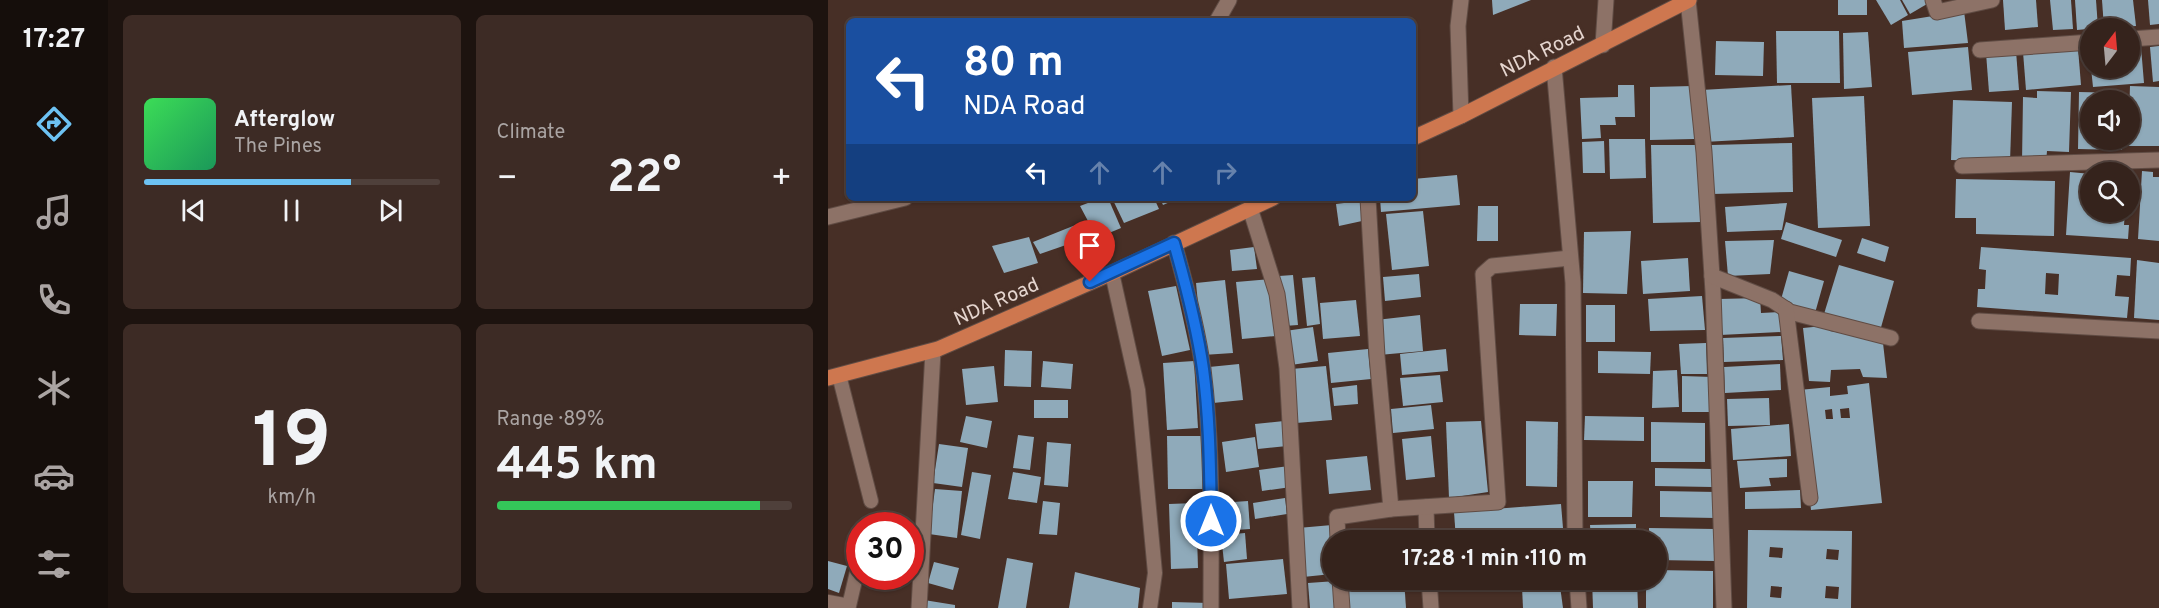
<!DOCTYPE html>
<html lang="en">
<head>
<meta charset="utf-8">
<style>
	:root { --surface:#35231c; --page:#3d2b25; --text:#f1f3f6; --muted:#aaa4a3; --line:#4f403b; --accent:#6dc2f3 }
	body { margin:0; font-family:Overpass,sans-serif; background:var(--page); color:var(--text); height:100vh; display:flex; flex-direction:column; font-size:22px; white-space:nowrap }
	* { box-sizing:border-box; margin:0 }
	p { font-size:20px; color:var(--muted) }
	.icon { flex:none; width:33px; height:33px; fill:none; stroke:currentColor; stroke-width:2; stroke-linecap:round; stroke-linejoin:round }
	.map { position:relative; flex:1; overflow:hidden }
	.panel { display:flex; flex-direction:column; gap:15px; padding:15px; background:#1d130f; width:720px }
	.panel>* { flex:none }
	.top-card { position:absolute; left:18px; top:18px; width:570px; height:183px; border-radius:9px; box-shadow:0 2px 4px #0004,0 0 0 2px var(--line); background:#1a4fa0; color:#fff; overflow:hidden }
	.needle { width:39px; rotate:16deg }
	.buttons { position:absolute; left:1252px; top:18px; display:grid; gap:12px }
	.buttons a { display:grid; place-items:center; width:60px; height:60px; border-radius:50%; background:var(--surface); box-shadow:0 2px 4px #0004,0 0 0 2px var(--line); font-size:30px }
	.speed { position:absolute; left:18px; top:512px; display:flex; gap:12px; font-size:30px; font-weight:700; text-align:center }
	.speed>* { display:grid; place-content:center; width:78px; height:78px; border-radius:50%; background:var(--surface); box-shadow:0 2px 4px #0004,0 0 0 2px var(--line); line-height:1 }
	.speed .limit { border:9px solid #d22; background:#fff; color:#111 }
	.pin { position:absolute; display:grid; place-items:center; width:51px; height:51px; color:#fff; margin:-62px -26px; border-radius:50% 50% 50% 0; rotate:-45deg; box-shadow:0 0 6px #0007 }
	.pin .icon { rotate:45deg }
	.me { position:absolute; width:66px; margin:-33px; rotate:0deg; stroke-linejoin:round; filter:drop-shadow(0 0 4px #0008) }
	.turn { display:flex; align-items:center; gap:21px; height:126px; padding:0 18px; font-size:27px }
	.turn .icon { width:78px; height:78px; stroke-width:2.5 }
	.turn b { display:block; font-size:42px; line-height:51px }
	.lanes { display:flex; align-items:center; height:57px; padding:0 18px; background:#0003; justify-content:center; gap:30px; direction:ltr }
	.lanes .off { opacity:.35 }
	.big { font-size:45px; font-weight:700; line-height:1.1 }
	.panel .widget { flex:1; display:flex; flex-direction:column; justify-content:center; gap:9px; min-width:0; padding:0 21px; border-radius:9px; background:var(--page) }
	.panel .dial { align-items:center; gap:0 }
	.dial b { font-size:78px; line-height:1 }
	.song { display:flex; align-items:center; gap:18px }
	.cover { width:72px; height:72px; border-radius:9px; background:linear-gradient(135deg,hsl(130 70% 55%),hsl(150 70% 35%)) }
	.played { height:6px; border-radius:3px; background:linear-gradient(90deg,var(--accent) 70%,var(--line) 70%) }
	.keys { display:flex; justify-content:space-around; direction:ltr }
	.heat { display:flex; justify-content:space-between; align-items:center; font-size:33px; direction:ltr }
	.charge { height:9px; border-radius:4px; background:linear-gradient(90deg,#34c759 89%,var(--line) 0) }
	.panel .tiles { flex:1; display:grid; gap:15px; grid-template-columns:repeat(2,1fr) }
	.trip { position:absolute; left:494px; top:530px; width:345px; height:60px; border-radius:30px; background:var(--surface); box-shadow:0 2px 4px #0004,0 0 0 2px var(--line); font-weight:700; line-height:60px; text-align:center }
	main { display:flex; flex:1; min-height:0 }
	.tab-bar { display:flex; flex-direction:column; width:108px; justify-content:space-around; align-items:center; background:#150e0b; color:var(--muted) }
	.tab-bar .icon { width:42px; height:42px }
	.tab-bar .current { color:var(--accent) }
	.tab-bar b { font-size:27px; color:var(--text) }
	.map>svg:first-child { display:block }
</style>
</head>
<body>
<main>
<nav class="tab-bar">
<b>17:27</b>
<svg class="icon current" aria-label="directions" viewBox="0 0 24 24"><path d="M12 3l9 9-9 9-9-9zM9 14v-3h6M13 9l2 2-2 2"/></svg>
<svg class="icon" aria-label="music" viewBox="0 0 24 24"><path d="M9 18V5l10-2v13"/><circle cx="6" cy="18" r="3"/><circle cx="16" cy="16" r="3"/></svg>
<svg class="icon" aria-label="phone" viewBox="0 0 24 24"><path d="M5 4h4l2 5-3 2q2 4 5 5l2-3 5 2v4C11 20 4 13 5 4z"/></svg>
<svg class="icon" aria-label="climate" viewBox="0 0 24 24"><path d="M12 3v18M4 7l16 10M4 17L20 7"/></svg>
<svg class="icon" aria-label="car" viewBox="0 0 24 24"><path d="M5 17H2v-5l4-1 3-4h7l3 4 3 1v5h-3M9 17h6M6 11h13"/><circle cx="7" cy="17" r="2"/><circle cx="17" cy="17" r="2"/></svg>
<svg class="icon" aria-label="filters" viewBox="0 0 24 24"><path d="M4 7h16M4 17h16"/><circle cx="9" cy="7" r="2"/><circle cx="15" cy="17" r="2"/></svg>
</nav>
<section class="panel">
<div class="tiles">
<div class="widget">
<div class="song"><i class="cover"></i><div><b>Afterglow</b><p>The Pines</p></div></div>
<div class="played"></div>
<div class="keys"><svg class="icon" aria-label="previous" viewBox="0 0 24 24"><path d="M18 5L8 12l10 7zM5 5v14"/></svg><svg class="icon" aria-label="pause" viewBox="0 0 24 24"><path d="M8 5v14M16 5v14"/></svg><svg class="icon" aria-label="next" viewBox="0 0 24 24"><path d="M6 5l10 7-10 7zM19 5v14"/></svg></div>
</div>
<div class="widget"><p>Climate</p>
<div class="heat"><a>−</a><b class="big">22°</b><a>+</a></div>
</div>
<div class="widget dial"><b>19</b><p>km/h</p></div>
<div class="widget"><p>Range · 89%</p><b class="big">445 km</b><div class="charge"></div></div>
</div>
</section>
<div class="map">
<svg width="1331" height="608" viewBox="0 0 1331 608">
	<rect width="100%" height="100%" fill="#472f26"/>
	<g fill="#8faaba" fill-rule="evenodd">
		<path d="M664,0h39l-38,15z"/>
		<rect x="1010" y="0" width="29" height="15"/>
		<path d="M1048,0h24l8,15 -17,10z"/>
		<path d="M1074,0h23l2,4 -17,10z"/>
		<path d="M1175,0h33l2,27 -33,3z"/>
		<path d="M1222,0h21l2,29 -20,1z"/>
		<path d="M1247,0h21l2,28 -21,2z"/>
		<path d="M1274,0h31l3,26 -32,2z"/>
		<path d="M1320,0h11v24l-9,1z"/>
		<path d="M1136,11l4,32 -64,5 -2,-27z"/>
		<path d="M948,31h63l1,52h-63z"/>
		<path d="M1040,32l4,55 -28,2 -1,-56z"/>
		<path d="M888,41l48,1 -1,34 -48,-1z"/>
		<path d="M1331,46v35l-6,1 -3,-35z"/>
		<path d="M1140,47l4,43 -60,5 -4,-43z"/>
		<path d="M1313,47l3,36 -51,4 -2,-19h39v-20z"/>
		<path d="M1250,48l3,37 -55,5 -3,-38z"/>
		<path d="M1188,51l3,39 -30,2 -3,-39z"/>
		<path d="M790,85h16l1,32h-20l1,8h-16l1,13 -19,1 -2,-41 38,-1z"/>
		<path d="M963,85l3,52 -90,5 -3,-52z"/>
		<path d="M865,86l1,53 -44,1v-53z"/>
		<path d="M1302,86l29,1v59h-31z"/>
		<path d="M1209,91l34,1 -2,60 -22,-1 -1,12 -24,-1 1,-65 14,1z"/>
		<path d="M1251,92l44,1v7h-32v40h31v10l-44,-1z"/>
		<path d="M1036,96l6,130 -52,2 -6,-130z"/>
		<path d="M1125,100l59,2 -2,60 -59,-2z"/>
		<path d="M781,139h36l1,39 -36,1z"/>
		<path d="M776,141l1,32h-22l-1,-31z"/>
		<path d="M964,143l1,49 -81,2 -1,-49z"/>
		<path d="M823,145h48l2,77 -48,1z"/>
		<path d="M1314,171l11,1v5h6v64l-21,-2z"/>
		<path d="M1242,172l21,2v38h34l-1,13h5l-1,14 -62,-4z"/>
		<path d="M629,175l3,30 -79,7 -1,-14h33v-19z"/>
		<path d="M1128,179l99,2 -1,55 -78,-2v-16h-21z"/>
		<path d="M1302,188h5l-2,23h-3z"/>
		<path d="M273,198h7l13,30 -24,10 -17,-32z"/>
		<path d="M284,198h42l5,11 -35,14z"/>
		<path d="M332,198h19l-16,7z"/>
		<path d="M532,201l2,20 -23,5 -3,-22z"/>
		<path d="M959,203l-5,27 -55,2 -2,-25z"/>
		<path d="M650,206h20v35h-21z"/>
		<path d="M595,211l6,55 -37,4 -6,-56z"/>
		<path d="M255,222l6,15 -49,17 -7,-12z"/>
		<path d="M958,222l56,18 -6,17 -55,-18z"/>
		<path d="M803,231l-4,63 -44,-1 1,-61z"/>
		<path d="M201,237l9,26 -34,10 -12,-27z"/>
		<path d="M1034,238l27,9 -4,15 -28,-9z"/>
		<path d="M946,240l-4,34 -42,2 -3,-35z"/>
		<path d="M426,247l3,22 -25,2 -2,-21z"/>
		<path d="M1153,247l150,11 -1,18 -13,-1 -2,21 14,1 -2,21 -150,-11 1,-18h7l1,-19 -7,-1zM1218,273l13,1 -1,21 -13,-1z"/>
		<path d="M860,258l2,33 -47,3 -2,-33z"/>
		<path d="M1309,260l22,3v57l-25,-2z"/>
		<path d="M1011,265l55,16 -14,50 -56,-17z"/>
		<path d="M961,271l35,10 -9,32 -35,-10z"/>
		<path d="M591,274l2,23 -36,4 -2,-24z"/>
		<path d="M465,275l5,50 -14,1 -5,-50z"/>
		<path d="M487,277l5,47 -13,2 -5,-48z"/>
		<path d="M443,279l5,57 -34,3 -6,-57z"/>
		<path d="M397,280l8,73 -30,2 -7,-72z"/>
		<path d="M348,286l14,64 -28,6 -14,-65z"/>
		<path d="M874,296l3,34 -55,1 -2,-32z"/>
		<path d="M932,298l1,15 19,-1 1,20 -61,3 -2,-36z"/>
		<path d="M528,300l4,36 -37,3 -3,-36z"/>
		<path d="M692,304h37l-1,32 -37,-1z"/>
		<rect x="758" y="305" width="29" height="37"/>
		<path d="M592,315l3,36 -44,4 -3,-35z"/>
		<path d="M995,326l7,5 33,6 20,6 4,35 -24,-1 -3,-8 -29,1 -1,12 -21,-1 -6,-53z"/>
		<path d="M485,327l5,34 -27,4 -6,-34z"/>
		<path d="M953,336l2,24 -59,2 -1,-24z"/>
		<path d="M878,343l1,31h-26l-2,-30z"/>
		<path d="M540,349l3,30 -40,4 -3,-30z"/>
		<path d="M618,349l2,22 -46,4 -2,-21z"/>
		<path d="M177,350l27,1 -1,36 -27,-1z"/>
		<path d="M770,351l53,1 -1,22 -52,-1z"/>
		<path d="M215,361l30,3 -2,25 -30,-2z"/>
		<path d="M366,361l4,67 -31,2 -4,-67z"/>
		<path d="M411,364l4,36 -30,3 -4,-36z"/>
		<path d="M952,364l1,26 -56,3 -1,-26z"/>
		<path d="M166,366l4,36 -32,3 -4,-36z"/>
		<path d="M498,366l6,54 -36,3 -5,-54z"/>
		<path d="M849,370l2,37 -27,1 1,-37z"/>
		<path d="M612,375l3,27 -40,4 -3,-28z"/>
		<path d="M854,376l31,1v35h-31z"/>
		<path d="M1041,383l13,120 -71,7 -12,-120 31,-3v9l18,-2 -1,-8zM1021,408l1,10h-9l-1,-9zM1004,409l1,10h-7l-1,-9z"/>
		<path d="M529,385l1,19 -24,2 -2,-18z"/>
		<path d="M941,398l1,27 -42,1 -1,-27z"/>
		<rect x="206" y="400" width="34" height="18"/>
		<path d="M603,405l3,24 -41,4 -2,-24z"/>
		<path d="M138,416l26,5 -5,27 -27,-6z"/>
		<path d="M757,416l59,1v24l-60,-1z"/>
		<path d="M456,421l3,25 -29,3 -3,-25z"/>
		<path d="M653,421l7,71 -39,6 -3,-76z"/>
		<path d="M698,421l32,1 -1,65 -31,-1z"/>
		<path d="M823,422l54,1v39h-54z"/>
		<path d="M961,424l2,32 -58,4 -2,-31z"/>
		<path d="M190,435l16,2 -4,33 -17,-2z"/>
		<path d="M339,436h35l1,53h-35z"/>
		<path d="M603,436l4,41 -29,3 -4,-41z"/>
		<path d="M427,437l4,30 -33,5 -4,-30z"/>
		<path d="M219,442l24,2 -3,43 -24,-2z"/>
		<path d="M111,444l29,4 -6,39 -29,-4z"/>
		<path d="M539,456l4,34 -42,4 -3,-34z"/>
		<path d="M959,459v18l-18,1 2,8 -31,2 -3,-27z"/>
		<path d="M461,466l2,21 -29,4 -3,-21z"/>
		<path d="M827,468l57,1v18l-57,-1z"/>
		<path d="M144,472l19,3 -11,64 -19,-4z"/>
		<path d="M185,472l28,5 -4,26 -29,-4z"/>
		<path d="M760,481h45l-1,36h-44z"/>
		<path d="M107,489l27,2 -5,47 -28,-4z"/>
		<path d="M972,490l1,18 -56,1v-17z"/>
		<path d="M832,491l57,1 -1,26 -56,-1z"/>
		<path d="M457,498l2,16 -32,5 -2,-16z"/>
		<path d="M215,501l17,2 -3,32 -18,-1z"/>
		<path d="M420,501l2,28 -29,2 -2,-28z"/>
		<path d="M368,503l2,65 -27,1 -2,-65z"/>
		<path d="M733,504l3,36h-108l-2,-28z"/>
		<path d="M808,524v16h-45l-1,-15z"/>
		<path d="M504,525v49l-29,3 -5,-49z"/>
		<path d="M821,528l66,1v32l-59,-1v-20h-7z"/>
		<path d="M920,530l104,1 -1,77h-104zM942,547l13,1 -1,10 -13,-1zM999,549l12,1 -1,10 -12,-1zM943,586l11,1 -1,11 -11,-1zM998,586l13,1 -1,12 -13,-1z"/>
		<path d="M417,533l2,26 -23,3 -3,-27z"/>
		<path d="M573,533l1,7h-60v-3z"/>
		<path d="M179,558l26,5 -7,45h-28z"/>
		<path d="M455,559l4,35 -58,5 -3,-35z"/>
		<path d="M0,561l19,5 -8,27 -11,-4z"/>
		<path d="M106,562l25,6 -6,22 -25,-7z"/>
		<path d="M828,570l57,1v37h-67v-29h10z"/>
		<path d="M247,572l65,16 -2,20h-69z"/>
		<path d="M517,579h59l2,29h-59z"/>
		<path d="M764,579h45l1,29h-45z"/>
		<path d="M508,581l1,27h-27l-2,-25z"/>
		<path d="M732,586l3,22h-40l-1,-21z"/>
		<path d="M96,600l31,5v3h-32z"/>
		<path d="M344,602l37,1v5h-37z"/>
	</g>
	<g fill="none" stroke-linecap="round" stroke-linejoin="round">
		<defs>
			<g id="service">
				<path d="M284,273l26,117 17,183 -5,35"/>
				<path d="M11,375l32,126"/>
				<path d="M0,602l21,4 11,-47"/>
			</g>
			<g id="minor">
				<path d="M633,0l-3,26 3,90"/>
				<path d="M860,0l16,152 9,140 11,316"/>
				<path d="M1105,0l4,12 55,-12"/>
				<path d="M1302,39l29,-2"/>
				<path d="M775,45l3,-45"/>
				<path d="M1152,50l111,-8"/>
				<path d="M726,67l19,216 2,257"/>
				<path d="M1134,166l197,-6"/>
				<path d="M540,198l9,158 14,153"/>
				<path d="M422,208l27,86 10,74 13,240"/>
				<path d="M346,243c12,42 23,83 29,126 10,79 8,159 8,239"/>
				<path d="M884,276l60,24 18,12 101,26"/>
				<path d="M958,309l24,189"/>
				<path d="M1151,321l180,10"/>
				<path d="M598,507l1,33"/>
				<path d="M510,540l-1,-23 54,-8 107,-7 -15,-228 9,-8 78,-8"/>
				<path d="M512,579l2,29"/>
				<path d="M601,579l2,29"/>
				<path d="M749,579l2,29"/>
				<path d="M91,608l14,-257"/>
			</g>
			<g id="tertiary">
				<path d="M389,21l12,-21"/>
				<path d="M0,217l77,-19"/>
			</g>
			<g id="primary">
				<path d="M585,138l48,-22 228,-116"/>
				<path d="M0,378l110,-29 174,-76 161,-75"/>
			</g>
		</defs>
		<use href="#service" stroke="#604c44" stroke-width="16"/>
		<use href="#minor" stroke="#604c44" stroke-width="17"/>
		<use href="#tertiary" stroke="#604c44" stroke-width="17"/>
		<use href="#primary" stroke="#604c44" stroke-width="17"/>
		<use href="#service" stroke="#8d7267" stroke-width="14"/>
		<use href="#minor" stroke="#8d7267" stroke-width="15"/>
		<use href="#tertiary" stroke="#8d7267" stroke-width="15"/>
		<use href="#primary" stroke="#ce774f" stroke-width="15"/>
	</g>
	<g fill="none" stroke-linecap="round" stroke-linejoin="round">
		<defs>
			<path id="route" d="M262,282l84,-39c12,42 23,84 29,126 7,51 7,102 8,152"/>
		</defs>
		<use href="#route" stroke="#114b97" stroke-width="15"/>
		<use href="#route" stroke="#1a73e8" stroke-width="10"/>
	</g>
	<g text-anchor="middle" stroke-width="6" stroke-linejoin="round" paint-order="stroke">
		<g font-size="20" fill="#e5d5cf" stroke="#472f26">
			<text transform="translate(714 51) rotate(-26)" y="7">NDA Road</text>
			<text transform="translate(168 301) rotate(-24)" y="7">NDA Road</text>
		</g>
	</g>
</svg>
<div class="buttons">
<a><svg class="needle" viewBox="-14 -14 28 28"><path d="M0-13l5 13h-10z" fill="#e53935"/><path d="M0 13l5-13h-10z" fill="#aaa4a3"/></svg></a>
<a><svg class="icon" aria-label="sound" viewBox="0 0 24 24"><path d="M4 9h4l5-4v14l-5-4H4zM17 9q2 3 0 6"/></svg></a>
<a><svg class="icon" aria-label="search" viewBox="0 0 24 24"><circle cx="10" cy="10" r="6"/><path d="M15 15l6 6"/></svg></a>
</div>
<div class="speed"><div class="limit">30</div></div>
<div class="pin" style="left:262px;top:282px;background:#d93025"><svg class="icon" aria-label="arrive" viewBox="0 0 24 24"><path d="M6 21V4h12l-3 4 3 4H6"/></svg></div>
<svg class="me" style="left:383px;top:521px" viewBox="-20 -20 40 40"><circle r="17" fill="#1a73e8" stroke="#fff" stroke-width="3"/><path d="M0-11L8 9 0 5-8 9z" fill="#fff"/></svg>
<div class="trip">17:28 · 1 min · 110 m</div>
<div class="top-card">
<div class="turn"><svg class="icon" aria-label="left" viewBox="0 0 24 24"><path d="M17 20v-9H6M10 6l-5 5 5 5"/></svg><div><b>80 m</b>NDA Road</div></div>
<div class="lanes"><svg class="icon" aria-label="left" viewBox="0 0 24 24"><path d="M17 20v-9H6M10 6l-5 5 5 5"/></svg><svg class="icon off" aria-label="ahead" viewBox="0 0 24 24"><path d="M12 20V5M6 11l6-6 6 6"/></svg><svg class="icon off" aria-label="ahead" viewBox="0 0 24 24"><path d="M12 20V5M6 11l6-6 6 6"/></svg><svg class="icon off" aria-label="right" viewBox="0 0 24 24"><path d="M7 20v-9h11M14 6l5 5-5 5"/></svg></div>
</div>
</div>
</main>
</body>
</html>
